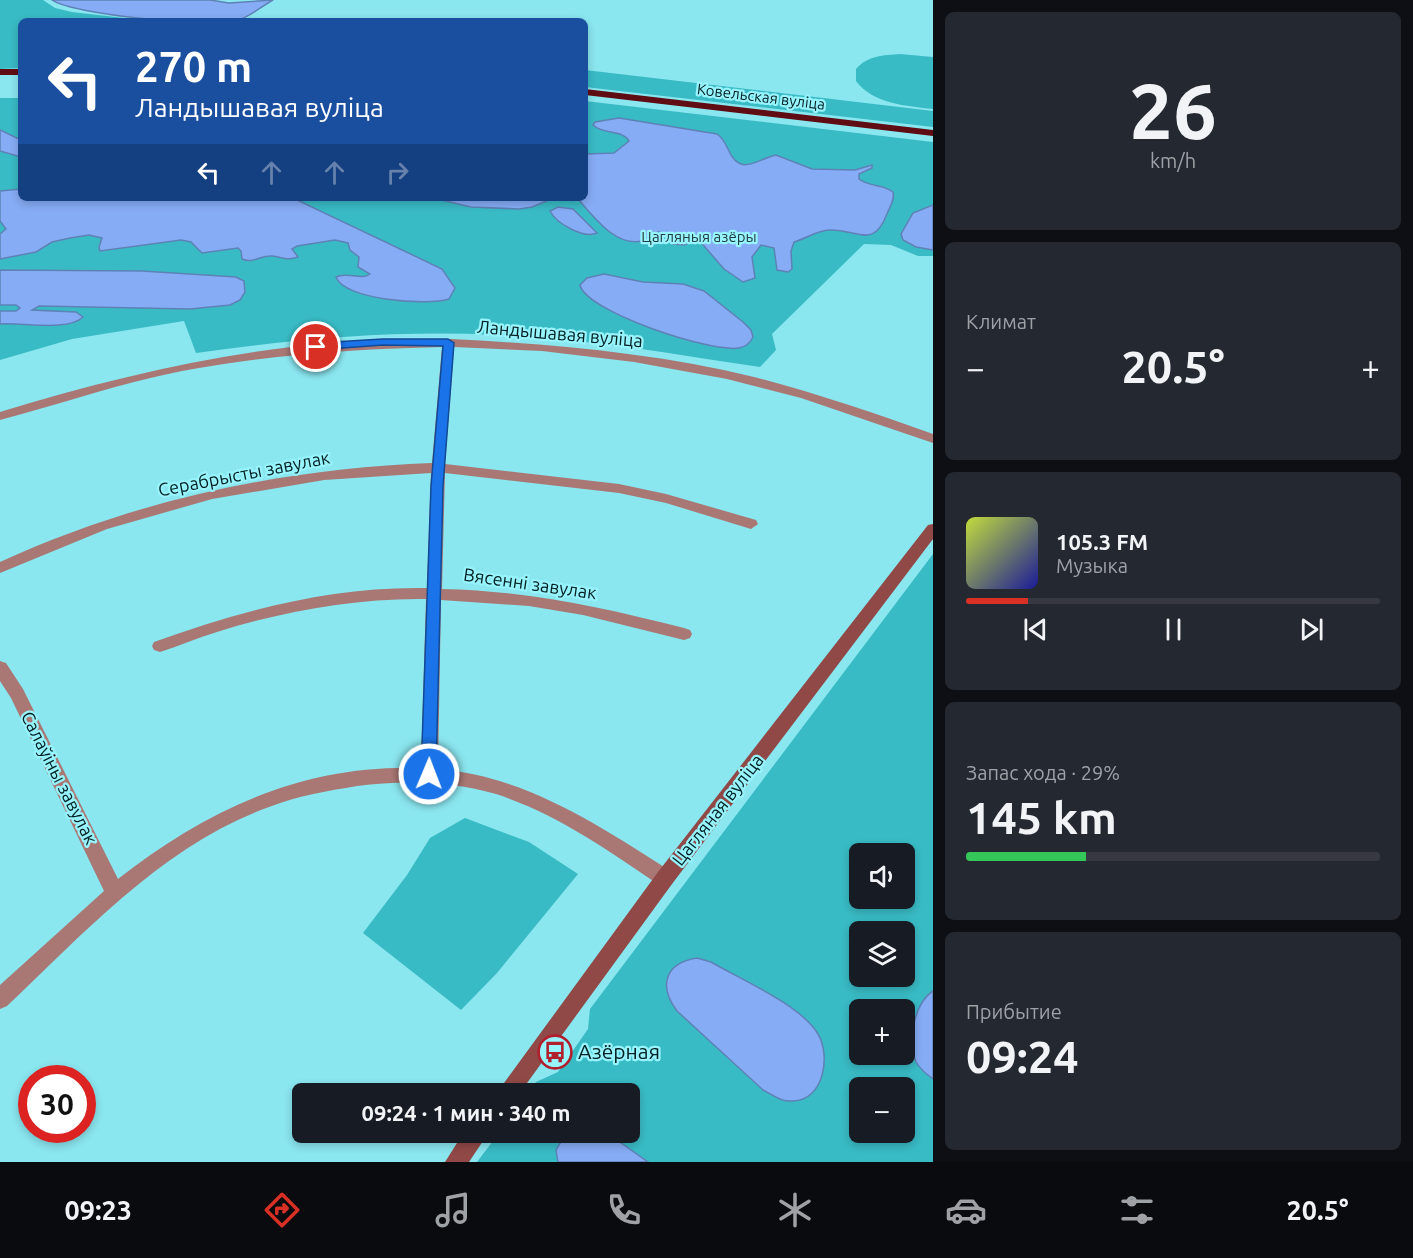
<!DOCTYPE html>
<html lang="ru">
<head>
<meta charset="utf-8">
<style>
	:root { --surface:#171b24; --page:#242831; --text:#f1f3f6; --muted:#9ea1a6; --line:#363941; --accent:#d93025 }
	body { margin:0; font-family:Ubuntu,sans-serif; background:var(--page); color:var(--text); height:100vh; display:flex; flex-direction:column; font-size:22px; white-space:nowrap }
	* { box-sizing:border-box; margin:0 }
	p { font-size:20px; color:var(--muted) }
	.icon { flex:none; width:33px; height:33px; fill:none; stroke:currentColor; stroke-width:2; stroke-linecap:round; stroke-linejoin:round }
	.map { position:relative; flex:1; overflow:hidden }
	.drawer { display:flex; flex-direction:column; gap:12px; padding:12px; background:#0d0f14; width:480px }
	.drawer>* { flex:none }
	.guide { position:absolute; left:18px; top:18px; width:570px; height:183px; border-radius:9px; box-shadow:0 3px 9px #0003; background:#1a4fa0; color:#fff; overflow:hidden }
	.fabs { position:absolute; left:849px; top:843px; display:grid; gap:12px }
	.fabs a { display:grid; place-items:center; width:66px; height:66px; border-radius:9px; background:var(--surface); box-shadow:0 3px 9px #0003; font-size:30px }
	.speed { position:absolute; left:18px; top:1065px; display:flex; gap:12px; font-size:30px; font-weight:700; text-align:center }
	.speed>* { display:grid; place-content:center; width:78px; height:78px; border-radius:50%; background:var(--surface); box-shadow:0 3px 9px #0003; line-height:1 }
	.speed .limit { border:9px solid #d22; background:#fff; color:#111 }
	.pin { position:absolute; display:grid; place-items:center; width:51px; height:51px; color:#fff; margin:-26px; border:3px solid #fff; border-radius:50%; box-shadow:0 2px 6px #0007 }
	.me { position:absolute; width:66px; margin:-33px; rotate:1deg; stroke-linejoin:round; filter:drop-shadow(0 0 4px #0008) }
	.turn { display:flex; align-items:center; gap:21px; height:126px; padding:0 18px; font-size:27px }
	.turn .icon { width:78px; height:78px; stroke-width:2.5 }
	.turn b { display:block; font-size:42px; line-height:51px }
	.lanes { display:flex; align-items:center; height:57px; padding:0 18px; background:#0003; justify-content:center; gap:30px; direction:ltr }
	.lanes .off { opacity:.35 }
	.big { font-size:45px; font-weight:600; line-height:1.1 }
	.drawer .tile { flex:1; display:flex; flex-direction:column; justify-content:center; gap:9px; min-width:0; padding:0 21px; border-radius:9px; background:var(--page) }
	.drawer .dial { align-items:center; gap:0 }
	.dial b { font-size:78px; line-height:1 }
	.song { display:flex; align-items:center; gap:18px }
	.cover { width:72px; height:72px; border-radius:9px; background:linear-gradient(135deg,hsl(70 70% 55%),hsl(240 70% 35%)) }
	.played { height:6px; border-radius:3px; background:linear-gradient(90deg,var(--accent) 15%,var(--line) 15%) }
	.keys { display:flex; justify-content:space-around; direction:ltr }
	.heat { display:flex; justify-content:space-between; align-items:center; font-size:33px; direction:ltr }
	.charge { height:9px; border-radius:4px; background:linear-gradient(90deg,#34c759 29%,var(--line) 0) }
	.trip { position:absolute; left:292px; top:1083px; width:348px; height:60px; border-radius:9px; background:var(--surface); box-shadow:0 3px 9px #0003; font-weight:600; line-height:60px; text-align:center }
	.menu { display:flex; height:96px; justify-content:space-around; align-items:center; background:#090b0e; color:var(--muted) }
	.menu .icon { width:42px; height:42px }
	.menu .selected { color:var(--accent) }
	.menu b { font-size:27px; color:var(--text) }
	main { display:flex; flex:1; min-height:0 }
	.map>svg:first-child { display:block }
</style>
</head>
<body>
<main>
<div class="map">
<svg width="933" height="1162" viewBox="0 0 933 1162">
	<rect width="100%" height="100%" fill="#8ae6ef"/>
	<g fill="#39bbc5" fill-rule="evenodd">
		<path d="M0,0h43l12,8 17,4 78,9h-129v47l-21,1z"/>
		<path d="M900,54l33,3v52c-26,-3 -60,-5 -77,-28v-12c11,-13 28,-14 44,-15z"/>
		<path d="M585,70l348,41v16l-348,-40z"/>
		<path d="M0,98h21v100h564v-97l348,41v114h-15l-27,-11 -27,-1 -92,90 4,16 -16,17c-88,-13 -175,-29 -263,-32 -101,-5 -200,4 -301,18l-12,-32 -112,18 -72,21z"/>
		<path d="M933,554v608h-456l22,-29 131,-1v-38l-102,-1 8,-11 22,-10 30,-43 2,-20zM860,854h44v44h-44zM860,932h44v44h-44zM860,1010h44v44h-44zM860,1088h44v44h-44z"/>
		<path d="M465,818l64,24 49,32 -81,99 -36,37 -98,-77 44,-58 23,-37z"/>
	</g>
	<g fill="#86acf5" stroke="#5e82b6" stroke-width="1.5">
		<path d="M52,0h158l19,3 44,-3c-11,6 -25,18 -37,21 -26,6 -163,-6 -184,-21z"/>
		<path d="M619,118l98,16c6,4 8,9 11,15 12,28 27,11 48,6l36,14 43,1 17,-5v3l-13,6v5c10,8 24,5 34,13 2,8 -3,14 -6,22 -14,36 -29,15 -58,16 -11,0 -24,9 -35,12l-3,9 1,18 -4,3 -11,-2 -3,-22 -13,-3 -9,12 3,21 -12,4 -19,-13 -26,-30 -14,6 -12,-1 -8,-11 -6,-1c-6,3 -9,8 -16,9 -27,6 -49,-25 -65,-43h8v-44l29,-1 15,-12c-7,-12 -26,-6 -36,-16l2,-3z"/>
		<path d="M0,130l21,10v17l-21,-6z"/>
		<path d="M21,189v9h272l149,71 13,19 -6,11c-22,7 -105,1 -113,-22 11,-6 25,4 34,-3l-12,-7 1,-10 -9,-7 -2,-7 -13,-3 -38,6 -5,3 6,8c-11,4 -16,0 -26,-1 -11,-1 -19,8 -30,3l-1,-8 -3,-3 -36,5 -11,-11 -10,-2 -81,11 -1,-4 3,-9 -13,-3 -19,3 -18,4 -16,10 -36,7v-25l6,-5 -6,-8v-30z"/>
		<path d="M433,198h121l-22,9 -13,2 -48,-2z"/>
		<path d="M933,205v45l-17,-3 -13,-7 -2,-6 12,-21z"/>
		<path d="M558,207l15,2 24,24c-14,6 -41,-10 -47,-22z"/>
		<path d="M0,270l142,1 94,6 8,4 1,11 -5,8 -10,5 -40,4 -151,-3 -7,4 44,2 7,5c-15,15 -62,5 -83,7v-13h16l4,-3 -4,-3h-16z"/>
		<path d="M604,274l39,8 40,2 21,7 39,31 8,8 2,7c-3,6 -7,10 -14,11 -27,5 -153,-36 -159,-63l7,-7z"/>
		<path d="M697,958l14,4c29,17 90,43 107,72 13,22 6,66 -25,67 -12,1 -20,-6 -30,-11l-86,-79c-19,-25 -12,-48 20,-53z"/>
		<path d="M933,991v88c-7,-5 -13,-10 -17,-17 -9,-20 -2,-59 17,-71z"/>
		<path d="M566,1133h41l41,29h-90l-2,-12z"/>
	</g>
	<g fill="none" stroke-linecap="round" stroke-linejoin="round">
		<path fill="#aa7874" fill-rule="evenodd" d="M451,339c102,5 204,14 303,38 61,16 120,36 179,57v9l-132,-45 -74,-19 -93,-17 -92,-11 -88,-4 -9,117 174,20 47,10 90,26 2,4 -7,5 -85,-26 -47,-10 -174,-20 -3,116c87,2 158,18 242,39l6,2 2,4 -2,4 -6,2 -101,-25 -54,-9 -88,-6 -3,169c87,7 162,57 234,103l2,6 -2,6 -7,3 -7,-3c-50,-34 -103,-71 -162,-90 -45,-13 -93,-14 -139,-8 -30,5 -60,10 -88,21 -104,37 -184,125 -262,199l-7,3v-24l104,-94 -93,-193 -11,-17v-20l6,2 17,26 95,190c89,-70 186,-115 303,-111l5,-169c-70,-1 -142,12 -209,33 -20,6 -38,14 -57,20l-6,-2 -2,-4 2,-4c88,-32 179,-56 273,-54l4,-115 -107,7 -112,19 -105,30 -107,44v-11c138,-63 281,-93 432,-99l10,-116c-88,2 -174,8 -260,24 -62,12 -121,33 -182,49v-8c88,-27 176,-49 268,-62 61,-9 122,-9 183,-11z"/>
		<g fill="#904947" fill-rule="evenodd">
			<path d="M933,524v15l-261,345 -153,210h-23l162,-222 270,-347z"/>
			<path d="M464,1132h25l-20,30h-24z"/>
		</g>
		<g fill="#5f0d13" fill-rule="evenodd">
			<rect x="0" y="69" width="21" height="6"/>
			<path d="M585,89l348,41v6l-348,-41z"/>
		</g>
	</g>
	<path fill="#1a73e8" stroke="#114b97" stroke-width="1.5" d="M383,339h65l6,4 -11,143 -7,288 -2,4h-11l-2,-4 10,-288 12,-140 -60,-1 -67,5 -5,-3 5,-4z"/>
	<defs>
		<symbol id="bus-ring" viewBox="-11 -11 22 22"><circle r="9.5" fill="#97f4fc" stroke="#b11f2c" stroke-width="1.5"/><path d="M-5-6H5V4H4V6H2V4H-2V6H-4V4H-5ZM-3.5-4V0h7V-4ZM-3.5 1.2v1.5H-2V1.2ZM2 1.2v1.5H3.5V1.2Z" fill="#b11f2c"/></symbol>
	</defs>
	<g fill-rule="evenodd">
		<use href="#bus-ring" x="536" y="1033" width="38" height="38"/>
	</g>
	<g text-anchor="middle" stroke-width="4.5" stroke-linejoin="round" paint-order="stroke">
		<g font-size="15" fill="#022022" stroke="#97f4fc">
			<text transform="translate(761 97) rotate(7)" y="5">Ковельская вуліца</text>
		</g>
		<g font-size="15" fill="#213d3f" stroke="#97f4fc">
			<text x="699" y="242">Цагляныя азёры</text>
		</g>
		<g font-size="18" fill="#022022" stroke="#97f4fc">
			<text transform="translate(560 334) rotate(5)" y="6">Ландышавая вуліца</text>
			<text transform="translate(244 474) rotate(-11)" y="6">Серабрысты завулак</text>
			<text transform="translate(530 584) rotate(8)" y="6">Вясенні завулак</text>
			<text transform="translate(59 778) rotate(63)" y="6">Салаўіны завулак</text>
			<text transform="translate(718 810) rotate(-52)" y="6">Цагляная вуліца</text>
		</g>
		<g font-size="21" fill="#022022" stroke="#97f4fc" text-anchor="start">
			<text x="578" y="1059">Азёрная</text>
		</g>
	</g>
</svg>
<div class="fabs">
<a><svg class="icon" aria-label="sound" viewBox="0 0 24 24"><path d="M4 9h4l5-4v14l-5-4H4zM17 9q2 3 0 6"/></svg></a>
<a><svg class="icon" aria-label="layers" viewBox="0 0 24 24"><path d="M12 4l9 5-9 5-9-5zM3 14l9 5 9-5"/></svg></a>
<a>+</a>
<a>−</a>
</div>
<div class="speed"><div class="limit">30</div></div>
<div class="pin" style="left:316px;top:347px;background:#d93025"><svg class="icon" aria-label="arrive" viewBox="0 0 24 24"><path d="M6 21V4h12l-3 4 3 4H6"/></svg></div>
<svg class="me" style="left:429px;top:774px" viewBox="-20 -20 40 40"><circle r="17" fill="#1a73e8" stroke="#fff" stroke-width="3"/><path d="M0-11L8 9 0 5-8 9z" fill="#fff"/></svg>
<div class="trip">09:24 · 1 мин · 340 m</div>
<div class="guide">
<div class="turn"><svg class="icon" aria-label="left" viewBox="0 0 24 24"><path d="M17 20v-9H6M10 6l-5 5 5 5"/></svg><div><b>270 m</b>Ландышавая вуліца</div></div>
<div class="lanes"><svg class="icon" aria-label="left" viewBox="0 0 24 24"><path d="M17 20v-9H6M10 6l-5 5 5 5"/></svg><svg class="icon off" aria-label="ahead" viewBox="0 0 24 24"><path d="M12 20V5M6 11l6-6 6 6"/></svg><svg class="icon off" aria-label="ahead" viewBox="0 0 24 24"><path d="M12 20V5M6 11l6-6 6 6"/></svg><svg class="icon off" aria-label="right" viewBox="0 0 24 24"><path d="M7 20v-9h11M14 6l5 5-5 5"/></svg></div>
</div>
</div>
<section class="drawer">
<div class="tile dial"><b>26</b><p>km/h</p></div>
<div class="tile"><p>Климат</p>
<div class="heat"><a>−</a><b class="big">20.5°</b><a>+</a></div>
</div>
<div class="tile">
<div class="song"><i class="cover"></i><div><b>105.3 FM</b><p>Музыка</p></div></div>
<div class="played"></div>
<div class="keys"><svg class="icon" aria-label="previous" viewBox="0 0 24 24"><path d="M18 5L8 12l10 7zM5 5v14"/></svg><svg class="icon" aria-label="pause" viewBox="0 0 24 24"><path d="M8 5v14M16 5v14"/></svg><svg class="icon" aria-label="next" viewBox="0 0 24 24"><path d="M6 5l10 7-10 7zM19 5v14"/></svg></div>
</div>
<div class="tile"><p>Запас хода · 29%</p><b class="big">145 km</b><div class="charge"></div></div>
<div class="tile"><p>Прибытие</p><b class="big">09:24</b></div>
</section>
</main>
<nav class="menu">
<b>09:23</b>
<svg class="icon selected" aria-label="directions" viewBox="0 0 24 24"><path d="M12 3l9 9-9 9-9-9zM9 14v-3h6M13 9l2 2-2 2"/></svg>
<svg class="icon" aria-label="music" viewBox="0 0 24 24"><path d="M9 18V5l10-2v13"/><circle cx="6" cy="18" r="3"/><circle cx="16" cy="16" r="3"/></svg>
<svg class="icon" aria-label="phone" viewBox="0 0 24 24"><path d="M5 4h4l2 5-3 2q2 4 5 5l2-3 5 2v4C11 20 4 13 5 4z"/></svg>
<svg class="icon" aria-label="climate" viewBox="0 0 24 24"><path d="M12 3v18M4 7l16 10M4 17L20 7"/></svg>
<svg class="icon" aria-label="car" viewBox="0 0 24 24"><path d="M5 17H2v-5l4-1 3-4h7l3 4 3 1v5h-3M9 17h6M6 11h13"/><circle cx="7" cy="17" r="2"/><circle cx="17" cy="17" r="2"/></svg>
<svg class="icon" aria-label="filters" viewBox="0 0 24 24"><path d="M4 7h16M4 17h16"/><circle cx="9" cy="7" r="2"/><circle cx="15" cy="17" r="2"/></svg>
<b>20.5°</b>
</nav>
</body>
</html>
